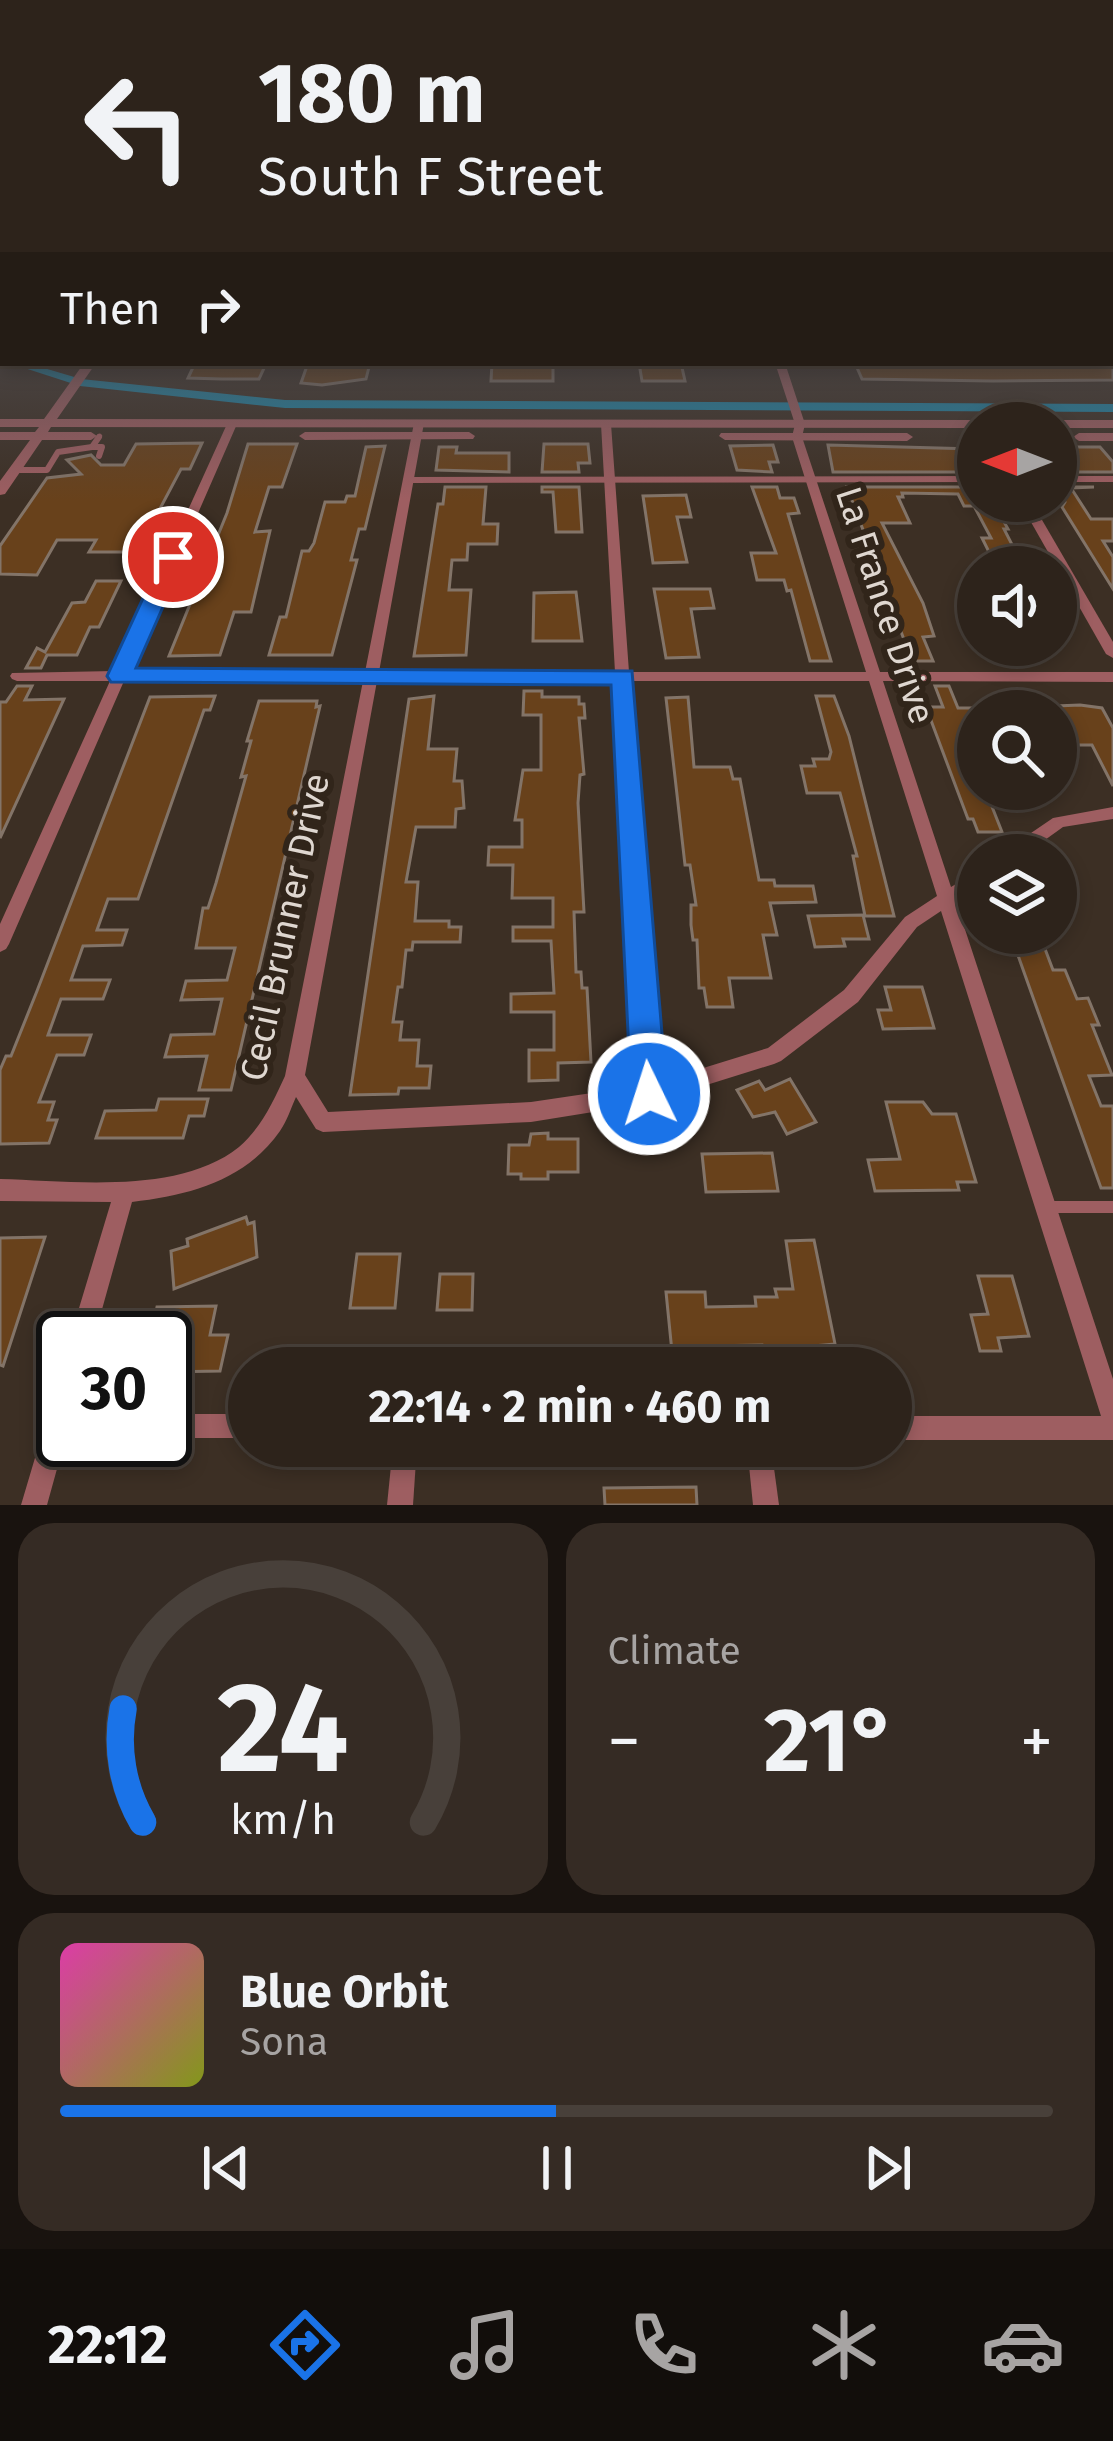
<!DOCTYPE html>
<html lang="en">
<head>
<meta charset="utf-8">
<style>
	:root { --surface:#2d231b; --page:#352b24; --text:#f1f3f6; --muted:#a7a4a3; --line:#48403a; --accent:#1a73e8 }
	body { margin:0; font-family:"Fira Sans",sans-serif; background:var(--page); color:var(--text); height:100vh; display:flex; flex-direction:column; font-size:45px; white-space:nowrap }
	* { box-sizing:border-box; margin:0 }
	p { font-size:39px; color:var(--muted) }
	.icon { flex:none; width:66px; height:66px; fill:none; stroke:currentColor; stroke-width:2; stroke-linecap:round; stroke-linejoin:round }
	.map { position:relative; height:1505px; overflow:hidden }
	.side { display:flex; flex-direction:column; gap:18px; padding:18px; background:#19130f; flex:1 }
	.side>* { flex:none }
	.hud { position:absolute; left:0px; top:0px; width:1113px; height:366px; box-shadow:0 6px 18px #0003,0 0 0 3px var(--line); background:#2d231b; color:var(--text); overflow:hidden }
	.needle { width:78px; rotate:270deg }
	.tools { position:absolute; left:957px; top:402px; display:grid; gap:24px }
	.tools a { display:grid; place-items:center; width:120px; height:120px; border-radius:50%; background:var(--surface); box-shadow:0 6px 18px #0003,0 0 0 3px var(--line); font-size:60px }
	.speed { position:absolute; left:36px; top:1311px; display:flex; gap:24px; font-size:60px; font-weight:700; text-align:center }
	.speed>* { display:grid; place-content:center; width:156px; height:156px; border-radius:50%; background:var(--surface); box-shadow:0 6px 18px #0003,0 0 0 3px var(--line); line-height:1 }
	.speed .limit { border:6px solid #111; border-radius:18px; background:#fff; color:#111 }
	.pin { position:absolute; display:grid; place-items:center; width:102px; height:102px; color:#fff; margin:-51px; border:6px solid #fff; border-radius:50%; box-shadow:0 3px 12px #0007 }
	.me { position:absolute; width:132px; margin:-66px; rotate:356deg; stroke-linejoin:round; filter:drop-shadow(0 0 9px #0008) }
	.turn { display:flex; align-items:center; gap:42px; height:252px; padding:0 60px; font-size:54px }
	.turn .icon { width:156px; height:156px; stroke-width:2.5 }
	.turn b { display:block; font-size:84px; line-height:102px }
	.then { display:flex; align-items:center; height:114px; padding:0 60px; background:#0003; gap:24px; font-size:45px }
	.big { font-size:90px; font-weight:700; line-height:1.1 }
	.side .widget { flex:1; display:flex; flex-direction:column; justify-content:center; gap:18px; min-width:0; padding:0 42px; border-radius:36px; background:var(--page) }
	.side .dial { align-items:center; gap:0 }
	.dial svg { height:312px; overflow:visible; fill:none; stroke:var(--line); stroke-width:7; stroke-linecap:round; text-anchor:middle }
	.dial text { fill:var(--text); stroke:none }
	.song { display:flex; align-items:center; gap:36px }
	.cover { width:144px; height:144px; border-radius:18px; background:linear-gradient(135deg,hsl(320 70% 55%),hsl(70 70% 35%)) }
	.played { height:12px; border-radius:6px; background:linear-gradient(90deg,var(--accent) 50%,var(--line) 50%) }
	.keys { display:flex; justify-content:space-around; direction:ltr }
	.heat { display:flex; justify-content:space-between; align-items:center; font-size:66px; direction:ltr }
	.side .tiles { flex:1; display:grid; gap:18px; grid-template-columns:1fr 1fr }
	.widget:last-child { grid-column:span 2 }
	.trip { position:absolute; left:228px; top:1347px; width:684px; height:120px; border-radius:60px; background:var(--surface); box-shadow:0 6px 18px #0003,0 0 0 3px var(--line); font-weight:700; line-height:120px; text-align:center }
	.dock { display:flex; height:192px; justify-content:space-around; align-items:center; background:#120e0b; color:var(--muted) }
	.dock .icon { width:84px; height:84px }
	.dock .on { color:var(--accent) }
	.dock b { font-size:54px; color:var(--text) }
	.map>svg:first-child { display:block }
</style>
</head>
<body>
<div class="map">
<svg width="1113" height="1505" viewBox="0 0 1113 1505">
	<rect width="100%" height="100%" fill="#3c2f24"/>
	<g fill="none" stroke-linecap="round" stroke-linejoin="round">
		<g fill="#1e84a5" fill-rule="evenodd">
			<rect x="0" y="355" width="3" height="7"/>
			<path d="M9,363h18l54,16 204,21 828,4v8l-828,-4 -205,-22z"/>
		</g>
	</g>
	<g fill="#68411b" stroke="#837468" stroke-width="3">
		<path d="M1113,362v18l-120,1 -131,-2 -7,-16z"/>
		<path d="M195,363h40l31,1 -7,15h-37l-34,-1z"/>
		<path d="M308,363h62l-4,16 -44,6 -21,-2z"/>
		<path d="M492,363h51l10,3v15h-62z"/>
		<path d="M639,363h42l4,18h-43z"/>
		<path d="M202,443l-12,26h-9l-44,83h-48l7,-12h-39l-20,35 -37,-1v-28l47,-68 34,-4 -14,-14 24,-5 10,10h23l12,-21z"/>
		<path d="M248,444h49l-15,43h-13l-14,45 15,-1 -19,81h-17l-14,43 -51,1 58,-143z"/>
		<path d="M544,444h44l2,19h-12l1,9h-37z"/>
		<path d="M773,445l5,17h-9l3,10 -35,-2 -7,-24z"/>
		<path d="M828,445l146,4 4,23h-145z"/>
		<path d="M385,446l-20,83h-6l-8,31h6l-25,95h-63l11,-38h6l16,-66h7l5,-8 11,-41h20l2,-6h8l11,-49z"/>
		<path d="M439,447h18l-1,6h53v19l-73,-2z"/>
		<path d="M1056,447h44l13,15v10h-57z"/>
		<path d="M445,487h41l-3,37h15l-1,20h-29l-1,16h-15l-3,30h22l-5,65 -52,1 24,-152h5z"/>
		<path d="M542,487h37l3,45h-26l-3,-40h-11z"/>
		<path d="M752,487h25l3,11h14l5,15 -11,1 43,147h-21l-19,-71 -4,1 -3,-11h-27l-6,-27h25z"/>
		<path d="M847,487h131v15h15l15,27h-4l18,35h-27l-13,-26h9l-17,-32h-10l-6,-12 -56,-1 1,4h-5l12,26h-28l41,80 11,33 -11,1 10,24h-21z"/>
		<path d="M1056,487h38l-23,1 20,31h22v22h-10l10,16v32l-51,-82 3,-5z"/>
		<path d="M686,495l5,22h-14l10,45 -34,1 -10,-67z"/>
		<path d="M96,581h25l-22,46h-9l-13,28h-30l-6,13h-15l11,-20 8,4 27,-49 13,-1z"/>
		<path d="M654,589h56l4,19 -23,1 8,48 -33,1z"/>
		<path d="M576,592l6,49h-49l1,-48z"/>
		<path d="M17,686h15l-7,14 39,-1 -64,139v-136h6z"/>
		<path d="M935,686h14l9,22h20v81h7l17,43h-24l-5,-13h-5l-42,-112h17z"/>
		<path d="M524,691h18v6h37v7h5l1,14h-6l5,56 -4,1 -2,28 6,109h-10l2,60h5l1,16h5l4,74 -33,1v17l-29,1v-31h25v-38h-43v-18l43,-1 -3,-52h-38v-14h40v-29h-41l1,-33h-25l1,-18h33v-27h-7l8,-50h18v-55h-18z"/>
		<path d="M215,696l-5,14h-6l-66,189h-30l-11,31h30l-5,15 -39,1 -12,34h39l-7,19h-42l-13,36h43l-7,20h-27l-18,47h15l-6,18h9l-8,23 -49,1v-74l6,-14h5l26,-65 113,-294z"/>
		<path d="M434,696l-6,53h29l-3,32h8l2,27 -8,1 -1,18h-39l-10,55h12l-3,39h34v6h12l-1,15h-47l-1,8h-6l-4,37h-4l-5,35h9l-2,18h19l-2,26h14l-2,22h-30l-1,6 -48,1 59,-396z"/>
		<path d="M816,696h18l15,40 45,180h-29l-12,-60h4l-17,-63h-33l-6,-27h14l-2,-7h16l2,-7z"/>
		<path d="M688,697l6,70h36l3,12h7l19,101h15l1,6h38l3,16 -46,1 7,32h-14l8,43h-42l4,29h-26l-3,-19h-5l-2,-48h-4l-2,-15v-20h5l-6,-40h-5l-19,-167z"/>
		<path d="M259,701h58l-1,6 4,-1 -89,384h-32l8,-34 -42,1 6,-22 43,-1 8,-35 -41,1 5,-19 41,-1 8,-32h-39l7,-40h5l8,-25 30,-107 -5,1 10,-36h-4z"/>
		<path d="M1080,705l22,3 11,20v58l-21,-41h-32l-4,-9v-30z"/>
		<path d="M863,915l6,24h-26l2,7 -30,1 -7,-31z"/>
		<path d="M1010,933h29l14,37h12l12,29 11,-1 11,27h-7l20,50 -23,1 12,30h12v82h-12z"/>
		<path d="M885,987h37l12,41 -51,1 -5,-19h13z"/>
		<path d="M790,1079l26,43 -29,12 -12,-22 -22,5 -16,-27 22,-9 6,9z"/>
		<path d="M159,1099h49l-4,17h-15l-6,22h-87l9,-27 51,-1z"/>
		<path d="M886,1102h37l9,12h24l20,68h-19l2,8 -84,1 -7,-31 32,-1z"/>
		<path d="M548,1133v6h30v33h-30v7h-27v-5h-13l1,-29h20l2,-11z"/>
		<path d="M772,1153l6,38 -72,1 -4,-38z"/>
		<path d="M246,1217l2,7 6,-2 3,35 -83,32 -3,-38 17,-5 -1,-7z"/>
		<path d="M45,1237l-42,129 -3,-1v-127z"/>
		<path d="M814,1240l21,104 -34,3 1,4 -39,1 -1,-7 -56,1v6h-34l-6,-60h39l1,15 50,-1 -1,-9h22l-2,-8h18l-7,-48z"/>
		<path d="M357,1254h43l-5,54h-45z"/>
		<path d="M440,1274h33l-1,36h-35z"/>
		<path d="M978,1276h34l17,60 -31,2 3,13h-21l-9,-36 17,-1z"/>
		<path d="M216,1306l-6,29h18l-8,36 -55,1v-34h-14l6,-31z"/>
		<path d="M696,1487l1,18h-92l-1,-17z"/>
	</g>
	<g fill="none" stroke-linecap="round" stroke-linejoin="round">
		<path stroke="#9e5e61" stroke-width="4.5" d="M97,440l3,-4"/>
		<g stroke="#9e5e61" stroke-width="6">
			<path d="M92,447h10l-3,9"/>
			<path d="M16,470h31l11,-18 34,-5 7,-10"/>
			<path d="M1056,479h57"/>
			<path d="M409,480l569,-1"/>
		</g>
		<path stroke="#9e5e61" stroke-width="12" d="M1047,1207h66"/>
		<g fill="#9e5e61" fill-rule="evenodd">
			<path d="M1113,343v6l-3,1v-6z"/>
			<path d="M775,363h10l20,61 -3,13 78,235h233v10l-230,-1 68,206 27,-16v16l-22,15 157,477v61h-222v-24h210l-160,-505 -24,16 -59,75 -77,59 -7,3 -125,39 -118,19 -208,10 -7,-3 -20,-32c-5,11 -9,24 -16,34 -35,50 -90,64 -148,71l-38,136h-24l41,-136 -111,-1v-22c72,2 179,16 239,-32 22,-19 34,-45 46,-71l78,-395h-239l-115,263 -3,5 -6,3v-28l110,-243h-93l-5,-2 -2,-3 2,-3 103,-2 112,-247 5,-3 5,3 -108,247 236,1 49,-249 5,-3 5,3 -45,249h236l-14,-248 5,-3 5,3 18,248h237l-74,-235 3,-13zM377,681h239l23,405 -108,16 -203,10 -23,-37zM630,681h239l68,215 -32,21 -61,73 -76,58 -110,34z"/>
			<path d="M1019,501h12l82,141v16l-7,-4z"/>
			<path d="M1113,807v12l-50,8 -39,28h-20l2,-5 47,-32z"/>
			<path d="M63,1392v48h2l-18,65h-26l30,-101 3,-9z"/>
			<rect x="165" y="1414" width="84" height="24"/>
			<path d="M393,1446h24l-4,59h-26z"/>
			<path d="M747,1446h24l8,59h-26z"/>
		</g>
		<g fill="#9e5e61" fill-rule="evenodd">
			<path d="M84,363h12l-39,56 921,1 6,3h-6v5l-927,-1 -3,5h43l6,4 -6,4h-49l-37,54 -5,1v-14l30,-41h-30v-8h35l4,-5h-39v-8h44z"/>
			<path d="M1056,420h57v8h-57v-5h-6z"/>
			<path d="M469,432l6,4 -2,3 -168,1 -6,-4 6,-4z"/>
			<path d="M721,433h186l6,4 -6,4 -182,-1 -6,-4z"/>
			<path d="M1113,433v8h-34l-6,-4 6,-4z"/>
		</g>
	</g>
	<linearGradient id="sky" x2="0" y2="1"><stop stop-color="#211a14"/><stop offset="0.58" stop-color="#504d50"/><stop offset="1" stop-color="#504d50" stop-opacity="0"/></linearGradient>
	<rect width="1113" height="501" fill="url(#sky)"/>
	<path fill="#1a73e8" stroke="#114b97" stroke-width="3" d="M173,550l12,7 -49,111 496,3 35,423 -5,12 -13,5 -13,-5 -5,-12 -20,-409 -500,-3 -4,-6 55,-119z"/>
	<g text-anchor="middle" stroke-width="12" stroke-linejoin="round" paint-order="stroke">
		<g font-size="36" fill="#dfd7d0" stroke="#31251a">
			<text transform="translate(886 605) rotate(72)" y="13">La France Drive</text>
			<text transform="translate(284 927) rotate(-78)" y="13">Cecil Brunner Drive</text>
		</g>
	</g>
</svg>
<div class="tools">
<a><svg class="needle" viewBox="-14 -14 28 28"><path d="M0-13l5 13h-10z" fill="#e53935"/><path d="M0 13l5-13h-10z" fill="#a7a4a3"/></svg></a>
<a><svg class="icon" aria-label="sound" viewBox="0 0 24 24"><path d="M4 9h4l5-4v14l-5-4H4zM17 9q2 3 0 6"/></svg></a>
<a><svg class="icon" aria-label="search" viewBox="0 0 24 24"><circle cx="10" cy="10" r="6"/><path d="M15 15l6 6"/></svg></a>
<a><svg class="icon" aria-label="layers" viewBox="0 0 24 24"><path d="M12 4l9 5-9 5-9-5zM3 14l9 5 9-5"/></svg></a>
</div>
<div class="speed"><div class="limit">30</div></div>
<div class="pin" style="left:173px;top:557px;background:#d93025"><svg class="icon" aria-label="arrive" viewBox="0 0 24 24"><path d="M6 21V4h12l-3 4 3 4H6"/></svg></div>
<svg class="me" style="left:649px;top:1094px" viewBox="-20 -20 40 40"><circle r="17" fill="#1a73e8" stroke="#fff" stroke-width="3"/><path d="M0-11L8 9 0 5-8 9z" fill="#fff"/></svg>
<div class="trip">22:14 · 2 min · 460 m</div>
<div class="hud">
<div class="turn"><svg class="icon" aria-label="left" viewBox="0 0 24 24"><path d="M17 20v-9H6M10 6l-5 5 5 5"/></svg><div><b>180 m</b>South F Street</div></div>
<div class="then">Then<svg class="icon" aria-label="right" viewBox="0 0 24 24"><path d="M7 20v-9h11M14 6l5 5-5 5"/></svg></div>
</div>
</div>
<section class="side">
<div class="tiles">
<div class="widget dial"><svg viewBox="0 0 100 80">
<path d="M14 69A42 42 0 1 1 86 69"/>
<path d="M14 69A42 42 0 0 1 9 40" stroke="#1a73e8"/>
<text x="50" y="56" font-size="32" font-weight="700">24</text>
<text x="50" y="72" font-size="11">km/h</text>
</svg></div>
<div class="widget"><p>Climate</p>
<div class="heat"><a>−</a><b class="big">21°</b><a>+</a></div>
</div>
<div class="widget">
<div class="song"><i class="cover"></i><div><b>Blue Orbit</b><p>Sona</p></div></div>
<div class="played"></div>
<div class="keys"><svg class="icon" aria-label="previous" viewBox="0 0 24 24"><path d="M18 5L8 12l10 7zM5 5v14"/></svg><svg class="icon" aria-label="pause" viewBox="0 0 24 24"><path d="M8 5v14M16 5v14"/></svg><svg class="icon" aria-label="next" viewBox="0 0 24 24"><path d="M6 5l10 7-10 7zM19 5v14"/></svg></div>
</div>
</div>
</section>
<nav class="dock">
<b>22:12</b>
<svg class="icon on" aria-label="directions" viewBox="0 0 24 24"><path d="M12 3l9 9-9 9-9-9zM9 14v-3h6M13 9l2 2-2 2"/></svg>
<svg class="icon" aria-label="music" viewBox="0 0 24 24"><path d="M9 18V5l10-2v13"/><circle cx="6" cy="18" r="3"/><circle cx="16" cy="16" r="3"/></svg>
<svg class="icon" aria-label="phone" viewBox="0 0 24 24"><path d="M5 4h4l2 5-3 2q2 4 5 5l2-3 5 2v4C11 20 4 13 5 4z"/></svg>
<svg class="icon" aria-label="climate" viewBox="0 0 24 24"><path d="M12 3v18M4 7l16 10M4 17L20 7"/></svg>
<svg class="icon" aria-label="car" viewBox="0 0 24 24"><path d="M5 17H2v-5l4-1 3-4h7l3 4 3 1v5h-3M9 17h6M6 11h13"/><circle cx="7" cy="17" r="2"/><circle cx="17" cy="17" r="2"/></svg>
</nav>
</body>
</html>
